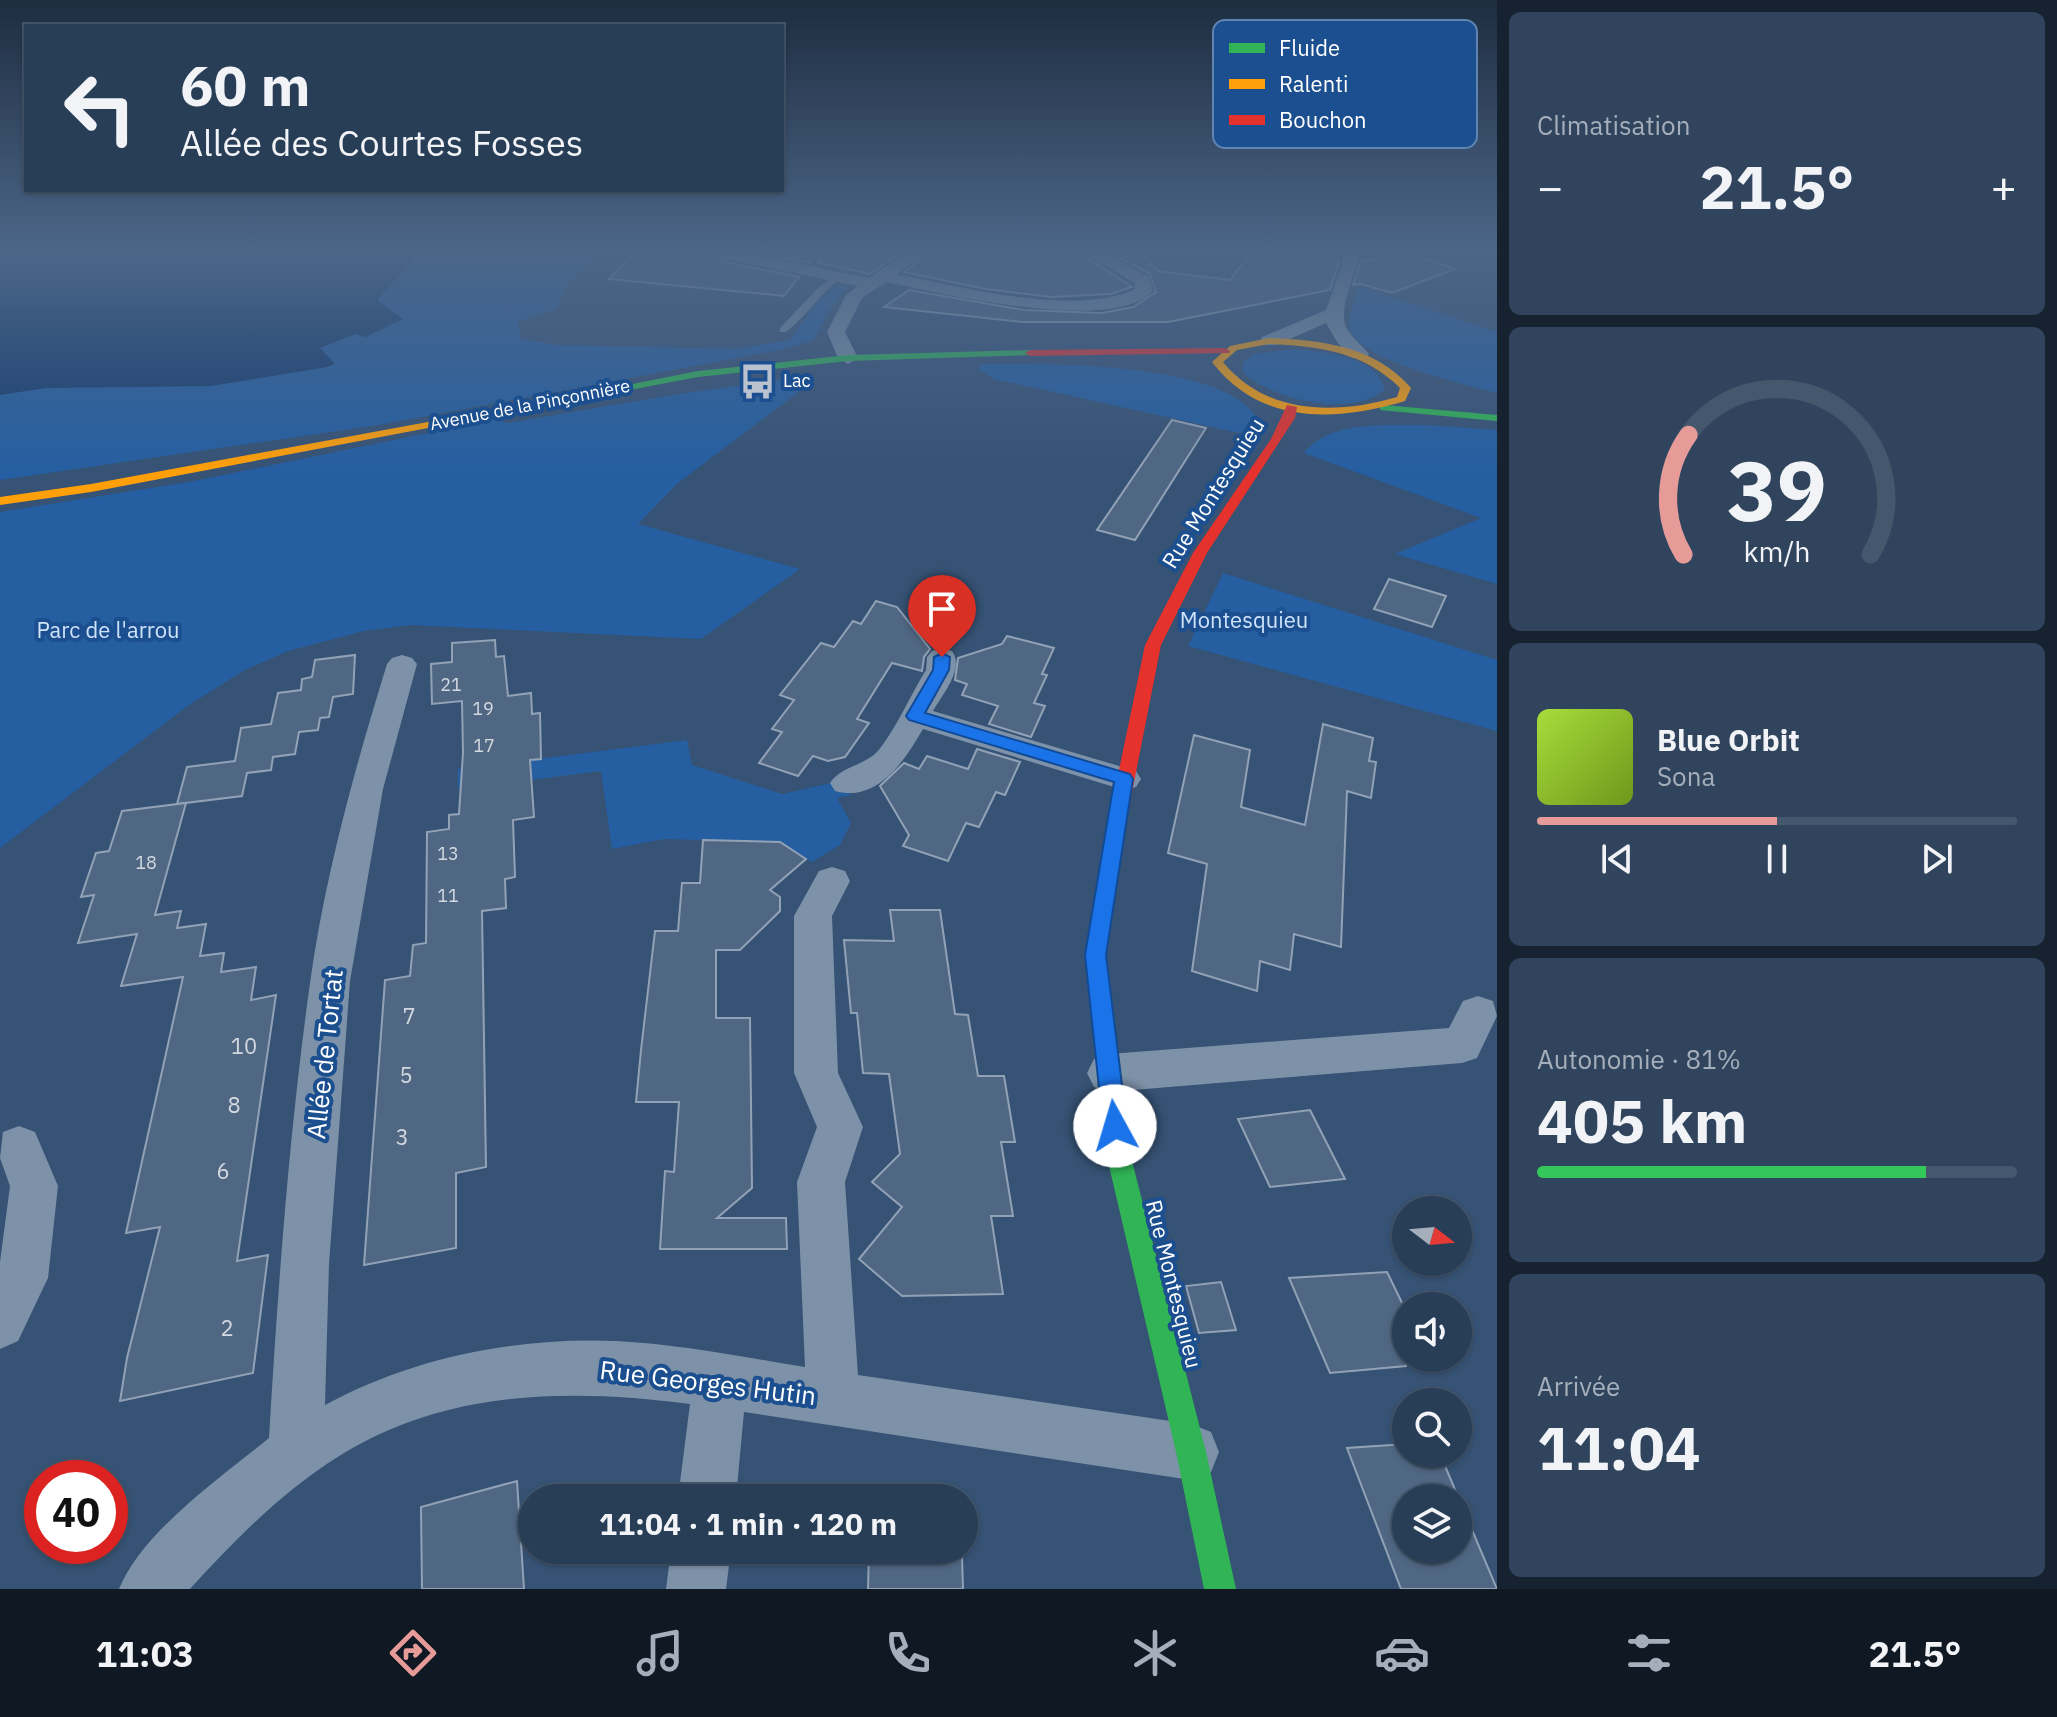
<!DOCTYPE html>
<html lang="fr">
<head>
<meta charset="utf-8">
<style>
	:root { --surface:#283e57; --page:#30455d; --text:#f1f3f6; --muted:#a5aeba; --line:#44576d; --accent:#e69b98 }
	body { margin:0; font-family:"IBM Plex Sans",sans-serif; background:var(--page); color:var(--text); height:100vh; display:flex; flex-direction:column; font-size:30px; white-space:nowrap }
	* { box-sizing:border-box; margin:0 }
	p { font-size:26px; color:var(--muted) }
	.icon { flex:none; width:44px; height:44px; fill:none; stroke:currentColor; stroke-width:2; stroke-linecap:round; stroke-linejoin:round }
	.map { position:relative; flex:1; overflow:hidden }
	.side { display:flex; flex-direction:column; gap:12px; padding:12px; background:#162230; width:560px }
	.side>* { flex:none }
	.top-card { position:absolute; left:24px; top:24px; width:760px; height:168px; border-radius:0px; box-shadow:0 2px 6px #0004,0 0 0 2px var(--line); background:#283e57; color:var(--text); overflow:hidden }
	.needle { width:52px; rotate:106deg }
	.tools { position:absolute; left:1392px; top:1196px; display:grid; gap:16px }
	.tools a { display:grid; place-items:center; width:80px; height:80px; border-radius:50%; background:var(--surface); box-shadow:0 2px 6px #0004,0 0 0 2px var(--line); font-size:40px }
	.speed { position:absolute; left:24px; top:1460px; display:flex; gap:16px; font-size:40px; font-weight:700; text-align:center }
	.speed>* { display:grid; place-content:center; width:104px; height:104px; border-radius:50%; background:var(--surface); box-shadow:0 2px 6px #0004,0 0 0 2px var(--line); line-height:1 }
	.speed .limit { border:12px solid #d22; background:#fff; color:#111 }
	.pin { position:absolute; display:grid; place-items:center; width:68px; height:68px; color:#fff; margin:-82px -34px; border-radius:50% 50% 50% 0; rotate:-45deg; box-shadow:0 0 8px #0007 }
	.pin .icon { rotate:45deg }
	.me { position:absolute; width:88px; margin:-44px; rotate:354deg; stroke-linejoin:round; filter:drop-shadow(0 0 6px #0008) }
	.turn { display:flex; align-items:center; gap:28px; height:168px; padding:0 24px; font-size:36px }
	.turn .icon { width:104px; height:104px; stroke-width:2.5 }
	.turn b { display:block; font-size:56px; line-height:68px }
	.big { font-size:60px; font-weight:700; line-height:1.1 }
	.side .widget { flex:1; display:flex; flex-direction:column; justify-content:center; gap:12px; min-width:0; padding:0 28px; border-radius:12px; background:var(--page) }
	.side .dial { align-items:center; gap:0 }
	.dial svg { height:208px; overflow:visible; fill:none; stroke:var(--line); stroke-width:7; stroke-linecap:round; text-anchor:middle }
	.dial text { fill:var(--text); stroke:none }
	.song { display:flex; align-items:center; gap:24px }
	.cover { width:96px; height:96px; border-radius:12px; background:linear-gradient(135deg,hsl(80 70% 55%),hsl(80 70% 35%)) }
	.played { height:8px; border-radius:4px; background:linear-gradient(90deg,var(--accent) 50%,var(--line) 50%) }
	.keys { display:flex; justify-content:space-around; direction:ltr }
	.heat { display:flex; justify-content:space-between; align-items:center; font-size:44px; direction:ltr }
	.charge { height:12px; border-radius:6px; background:linear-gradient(90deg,#34c759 81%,var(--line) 0) }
	.trip { position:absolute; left:518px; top:1484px; width:460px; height:80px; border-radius:40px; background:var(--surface); box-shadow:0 2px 6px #0004,0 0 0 2px var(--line); font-weight:700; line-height:80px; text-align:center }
	.dock { display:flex; height:128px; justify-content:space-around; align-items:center; background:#101923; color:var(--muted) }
	.dock .icon { width:56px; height:56px }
	.dock .on { color:var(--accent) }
	.dock b { font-size:36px; color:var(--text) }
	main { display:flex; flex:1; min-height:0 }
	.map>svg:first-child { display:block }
</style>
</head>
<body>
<main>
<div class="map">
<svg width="1497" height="1589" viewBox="0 0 1497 1589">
	<rect width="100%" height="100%" fill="#365274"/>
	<g fill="#265fa1">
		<path d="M0,248h607l-39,35 -11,26 -39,12 3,18 36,6 181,4 52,-9 27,-38 19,-17 12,1 -21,28 -13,26 -29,9 -406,76 -379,55z"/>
		<path d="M1359,286l138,46v61c-29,-8 -140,-33 -147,-64 -3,-13 5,-30 9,-43z"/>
		<path d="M1296,349c29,4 81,7 89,40 -32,30 -113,11 -142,-17v-10l11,-8z"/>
		<path d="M982,364c63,0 241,-4 276,55l-5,17 -259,-57 -16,-10z"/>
		<path d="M807,376l4,7 -133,100 -40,41 162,45 -99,70 -291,-14 -46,6 -76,20 -45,20 -54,34 -189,143v-336l189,-30 307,-63 12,4 170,-29z"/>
		<path d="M1427,425l70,5v154l-102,-30 86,-36 -177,-65c27,-34 83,-27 123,-28z"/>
		<path d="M1223,573l274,87v71l-309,-85z"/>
		<path d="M687,740l5,25 90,29 62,-14 7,15 -14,3 14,25 -11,22 -28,17 -32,-20 -116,-3 -52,10 -11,-78 -143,18v-20z"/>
	</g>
	<path fill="#153c6e" d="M0,248h423l-46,52 26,19 -37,18 -11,-3 -35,14 15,16 -8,3 -116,19 -165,2 -46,7z"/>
	<g fill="#506783" stroke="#92a2b6" stroke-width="2" fill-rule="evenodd">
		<path d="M645,248h84l-9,8 9,7 70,14 -15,19 -175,-17 28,-29z"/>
		<path d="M736,248h84l-11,15z"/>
		<path d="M821,248h88l-39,26 -51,-11z"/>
		<path d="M935,248h137l60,39 -21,7 -60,3 -66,-8 -81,-17z"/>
		<path d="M1100,248l36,1 22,22 72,9 24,-32h66l19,14 -9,28 -162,32h-146l-138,-15 25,-17 115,20 78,3 31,-6 23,-15 -6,-18z"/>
		<path d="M1409,253l46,16 -63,24 -31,-9 -8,1 8,-24z"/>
		<path d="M1172,420l34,8 -71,112 -38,-10z"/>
		<path d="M1389,579l57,17 -14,31 -58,-18z"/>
		<path d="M876,601l21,6 33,42 -6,8 -2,14 -30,-8 -35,56 12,4 -24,34 -17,4 -15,-5 -15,20 -39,-13 23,-31 -10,-3 22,-29 -14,-5 41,-52 13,4 19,-26 8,3z"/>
		<path d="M1007,636l47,12 -12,26 5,1 -13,28 11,3 -14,31 -42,-13 9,-18 -36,-11 5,-11 -12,-4 3,-22 44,-14z"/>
		<path d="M495,640l1,17 8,-1 4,40 23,-3 1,21 8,-1 1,46 -11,1 4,57 -21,3 2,57 -10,2 1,29 -24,3 4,256 -30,6v75l-92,17 21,-285 25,-4 3,-31 13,-2 1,-111 22,-3v-14l10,-1 4,-61 -1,-52 -30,3 -1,-40 21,-2v-19z"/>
		<path d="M355,655l-2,39 -20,3 -4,20 -9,1 -2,12 -19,2 -4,22 -22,3 -2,13 -24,3 -5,23 -65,8 10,-37 48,-6 6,-33 30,-4 7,-31 23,-3 1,-11 10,-2 3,-17z"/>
		<path d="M1323,724l50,14 -4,23 7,1 -5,36 -24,-7 -6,156 -47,-13 -4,36 -30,-9 -3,30 -65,-20 15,-107 -39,-11 26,-118 56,15 -9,57 64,18z"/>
		<path d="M977,749l43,13 -15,33 -9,-3 -17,35 -13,-4 -18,38 -45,-15 6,-11 -29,-49 24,-23 15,6 8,-13 41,13z"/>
		<path d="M186,803l-31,112 26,-4 -4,17 29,-4 -6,32 24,-3 -3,19 35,-5 -5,33 25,-5 -39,266 31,-6 -15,118 -133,28 7,-43 33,-131 -34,6 57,-256 -62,9 16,-52 -59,9 16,-48 -13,2 15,-44 13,-2 13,-40z"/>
		<path d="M703,840l77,2 26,17 -36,31 10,7v14l-40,39h-24v68h34l2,170 -35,30h69l1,31h-127l5,-78 9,1 5,-70h-43l5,-52 14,-119h23l4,-48h18z"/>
		<path d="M890,910h50l15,104 13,1 10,61h26l11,66h-14l12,74h-22l12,78 -101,2 -43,-37 43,-52 -30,-25 28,-28 -11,-80 -26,-1 -6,-60h-6l-7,-73 50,1z"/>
		<path d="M1310,1110l35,69 -75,8 -32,-68z"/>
		<path d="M1387,1272l19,39v55l-76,7 -41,-95z"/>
		<path d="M1221,1282l15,48 -37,3 -13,-47z"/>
		<path d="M1406,1444v10h34l57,135h-96l-54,-141zM1406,1498h52v52h-52z"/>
		<path d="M517,1481l7,108h-102l-1,-82z"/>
		<path d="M869,1550h48l45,6 1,33h-95z"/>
	</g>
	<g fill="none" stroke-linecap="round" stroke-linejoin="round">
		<path fill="#7d92a8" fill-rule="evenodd" d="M837,274l3,5c-21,15 -33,37 -54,53h-6v-4l38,-40z"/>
		<g fill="#7d92a8" fill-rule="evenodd">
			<path d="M914,248h18l-35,26c61,13 182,43 238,15v-6l-60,-35h19l55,29 4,14c-41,44 -213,2 -267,-9l-24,16 -17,34 13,26 -10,6 -10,-6 -11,-26 19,-37 12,-9 -127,-26 -8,-5 8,-5 138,28z"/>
			<path d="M1344,248h16c-2,25 -24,60 -13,81 6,10 15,16 22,25l-3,4h-14l-15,-16 -11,-19 -50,22h-14l-2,-4 2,-4 64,-27 16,-45z"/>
			<path d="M1392,248h19l-8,5z"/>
			<path d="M942,648l10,3c13,18 -10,44 -19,60l203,60 5,8 -5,8 -12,3 -201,-61c-18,31 -45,74 -88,62l-5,-8c10,-16 33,-17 47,-31 18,-21 34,-58 49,-82l1,-13 5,-6z"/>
			<path d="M402,655l10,3 5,6 -34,125 -33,192 -21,283 -4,141c88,-48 191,-68 291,-64 62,3 127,16 189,26l-8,-185 20,-55 -23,-54v-157l25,-45 13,-4 13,4 5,10 -18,35 6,157 25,54 -18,55 13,193 333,49 20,8 8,20 -8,20 -20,8 -447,-68 -8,86h-58l12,-94c-99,-13 -206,-15 -301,26 -78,33 -143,97 -199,159h-71c23,-57 102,-112 150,-151 9,-152 20,-304 41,-455 15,-108 45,-215 77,-319l5,-6z"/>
			<path d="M1478,996l15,5 4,15 -20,42 -15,5 -353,29 -15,-5 -7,-14 7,-14 15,-5 340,-26 14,-27z"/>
			<path d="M19,1126l16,6 23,54 -10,92 -30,63 -18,8v-87l10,-76 -10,-28 3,-26z"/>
			<path d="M671,1550h60l-5,39h-60z"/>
		</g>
		<g fill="#30b455" fill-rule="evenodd">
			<path d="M1030,350l5,3 -1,2 -186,6 -150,16 -216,41 -6,-3 222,-44 150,-16z"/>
			<path d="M1384,405l113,10v6l-117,-11v-4z"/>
			<path d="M1119,807l9,6 -22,142 24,198 76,299 30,137h-32l-28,-137 -70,-299 -20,-198 24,-142z"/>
		</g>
		<g fill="#ff9f0a" fill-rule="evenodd">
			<path d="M1269,338c52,2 106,8 142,50l-6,13c-70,21 -145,24 -193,-39l18,-16zM1269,344c50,2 95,8 131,44l-3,9c-62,18 -130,18 -174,-35l14,-12z"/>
			<path d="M482,412l6,3 -2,2 -395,75 -91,13v-8l91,-13z"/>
		</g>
		<g fill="#e5322d" fill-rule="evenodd">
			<path d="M1225,348l5,3 -1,2 -199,3 -5,-3 5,-3z"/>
			<path d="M1287,405l10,2 -2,11 -88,135 -46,92 -33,168 -3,5h-12l-3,-5 35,-168 48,-92 78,-114z"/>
		</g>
	</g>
	<linearGradient id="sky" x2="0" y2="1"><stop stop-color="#1e2d40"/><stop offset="0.53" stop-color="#4c6688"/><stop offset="1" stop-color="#4c6688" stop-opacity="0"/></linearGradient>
	<rect width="1497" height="470" fill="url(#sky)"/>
	<path fill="#1a73e8" stroke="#114b97" stroke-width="2" d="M942,653l8,4 -1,13 -24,43 205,61 3,5 -27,176 21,171 -4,8 -8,3 -9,-3 -3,-8 -18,-171 29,-173 -205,-62 -3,-4 27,-46 1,-13z"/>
	<defs>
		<symbol id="bus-bare" viewBox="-9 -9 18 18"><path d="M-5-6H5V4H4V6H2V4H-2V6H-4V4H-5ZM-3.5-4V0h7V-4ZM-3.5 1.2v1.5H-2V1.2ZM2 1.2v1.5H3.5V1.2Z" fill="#b9c2ce" stroke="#1b4f8f" stroke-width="2.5" paint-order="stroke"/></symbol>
	</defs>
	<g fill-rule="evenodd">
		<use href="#bus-bare" x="732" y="356" width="51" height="51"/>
	</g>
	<g text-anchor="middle" stroke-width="8" stroke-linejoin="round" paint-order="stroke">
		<g font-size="18" fill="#fff" stroke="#1b4f8f" text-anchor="start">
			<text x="783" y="387">Lac</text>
		</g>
		<g font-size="18" fill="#fff" stroke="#1b4f8f">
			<text transform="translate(530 405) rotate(-11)" y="6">Avenue de la Pinçonnière</text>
		</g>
		<g font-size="18" fill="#d3d9e0">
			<text x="451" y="691">21</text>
			<text x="483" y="715">19</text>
			<text x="484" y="752">17</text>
			<text x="448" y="860">13</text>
			<text x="146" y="869">18</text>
			<text x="448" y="902">11</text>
		</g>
		<g font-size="22" fill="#fff" stroke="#1b4f8f">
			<text transform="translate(1213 493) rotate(-58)" y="8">Rue Montesquieu</text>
			<text transform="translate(1174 1284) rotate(76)" y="8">Rue Montesquieu</text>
		</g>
		<g font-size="22" fill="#cfe3fa" stroke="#1b4f8f">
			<text x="1244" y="628">Montesquieu</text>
			<text x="108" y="638">Parc de l'arrou</text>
		</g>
		<g font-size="22" fill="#d3d9e0">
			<text x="409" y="1024">7</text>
			<text x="244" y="1054">10</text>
			<text x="406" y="1083">5</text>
			<text x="234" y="1113">8</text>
			<text x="402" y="1145">3</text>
			<text x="223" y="1179">6</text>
			<text x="227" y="1336">2</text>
		</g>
		<g font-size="26" fill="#fff" stroke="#1b4f8f">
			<text transform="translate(325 1054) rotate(-84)" y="9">Allée de Tortat</text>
			<text transform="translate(708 1383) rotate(7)" y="9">Rue Georges Hutin</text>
		</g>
	</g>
	<rect x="1213" y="20" width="264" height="128" rx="12" fill="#1b4f8f" stroke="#5f84b1" stroke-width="2"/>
	<rect x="1229" y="43" width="36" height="10" fill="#30b455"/>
	<rect x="1229" y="79" width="36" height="10" fill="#ff9f0a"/>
	<rect x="1229" y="115" width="36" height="10" fill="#e5322d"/>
	<g font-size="22" fill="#fff">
		<text x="1279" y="56">Fluide</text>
		<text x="1279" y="92">Ralenti</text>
		<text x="1279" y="128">Bouchon</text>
	</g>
</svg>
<div class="tools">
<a><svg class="needle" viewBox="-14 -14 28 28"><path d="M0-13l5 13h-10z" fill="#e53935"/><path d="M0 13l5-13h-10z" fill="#a5aeba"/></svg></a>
<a><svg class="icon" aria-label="sound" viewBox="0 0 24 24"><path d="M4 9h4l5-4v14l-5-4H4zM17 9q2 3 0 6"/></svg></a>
<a><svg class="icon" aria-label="search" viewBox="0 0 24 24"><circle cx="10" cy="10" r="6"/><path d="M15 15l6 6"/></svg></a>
<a><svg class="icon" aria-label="layers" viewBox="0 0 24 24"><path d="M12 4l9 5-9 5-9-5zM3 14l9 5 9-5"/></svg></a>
</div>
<div class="speed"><div class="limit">40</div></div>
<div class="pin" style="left:942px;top:657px;background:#d93025"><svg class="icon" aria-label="arrive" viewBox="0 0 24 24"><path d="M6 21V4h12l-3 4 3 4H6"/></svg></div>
<svg class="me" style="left:1115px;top:1126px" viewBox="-20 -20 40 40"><circle r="19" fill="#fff"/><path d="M0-13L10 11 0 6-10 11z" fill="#1a73e8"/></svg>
<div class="trip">11:04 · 1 min · 120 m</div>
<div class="top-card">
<div class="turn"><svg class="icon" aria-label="left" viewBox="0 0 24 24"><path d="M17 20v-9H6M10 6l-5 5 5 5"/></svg><div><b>60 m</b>Allée des Courtes Fosses</div></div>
</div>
</div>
<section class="side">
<div class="widget"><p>Climatisation</p>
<div class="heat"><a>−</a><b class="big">21.5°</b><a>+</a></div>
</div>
<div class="widget dial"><svg viewBox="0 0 100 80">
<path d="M14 69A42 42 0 1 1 86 69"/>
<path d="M14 69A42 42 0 0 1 16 23" stroke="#e69b98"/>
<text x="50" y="56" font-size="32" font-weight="700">39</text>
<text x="50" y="72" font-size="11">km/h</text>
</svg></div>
<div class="widget">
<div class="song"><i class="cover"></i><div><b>Blue Orbit</b><p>Sona</p></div></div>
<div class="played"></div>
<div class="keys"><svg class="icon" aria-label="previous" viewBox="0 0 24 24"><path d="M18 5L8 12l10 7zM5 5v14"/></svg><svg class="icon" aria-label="pause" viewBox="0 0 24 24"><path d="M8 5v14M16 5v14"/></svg><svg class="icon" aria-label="next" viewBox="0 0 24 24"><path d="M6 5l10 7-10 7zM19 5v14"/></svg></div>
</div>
<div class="widget"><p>Autonomie · 81%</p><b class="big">405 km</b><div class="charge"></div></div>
<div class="widget"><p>Arrivée</p><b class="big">11:04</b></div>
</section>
</main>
<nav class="dock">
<b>11:03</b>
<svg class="icon on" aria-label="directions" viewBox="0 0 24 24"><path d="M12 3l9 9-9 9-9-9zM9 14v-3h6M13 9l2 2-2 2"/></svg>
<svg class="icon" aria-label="music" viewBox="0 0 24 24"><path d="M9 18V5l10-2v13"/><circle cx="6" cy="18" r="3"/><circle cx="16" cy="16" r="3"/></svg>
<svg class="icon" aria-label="phone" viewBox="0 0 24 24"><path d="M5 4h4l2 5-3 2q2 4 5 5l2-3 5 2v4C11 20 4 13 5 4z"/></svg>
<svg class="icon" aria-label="climate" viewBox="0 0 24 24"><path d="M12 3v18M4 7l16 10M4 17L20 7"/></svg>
<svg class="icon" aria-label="car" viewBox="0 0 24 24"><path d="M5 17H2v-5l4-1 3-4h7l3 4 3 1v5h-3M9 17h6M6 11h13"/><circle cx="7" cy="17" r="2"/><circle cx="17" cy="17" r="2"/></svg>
<svg class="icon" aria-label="filters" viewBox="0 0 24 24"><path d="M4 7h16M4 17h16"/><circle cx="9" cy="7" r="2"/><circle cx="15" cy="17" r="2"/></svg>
<b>21.5°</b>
</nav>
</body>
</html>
